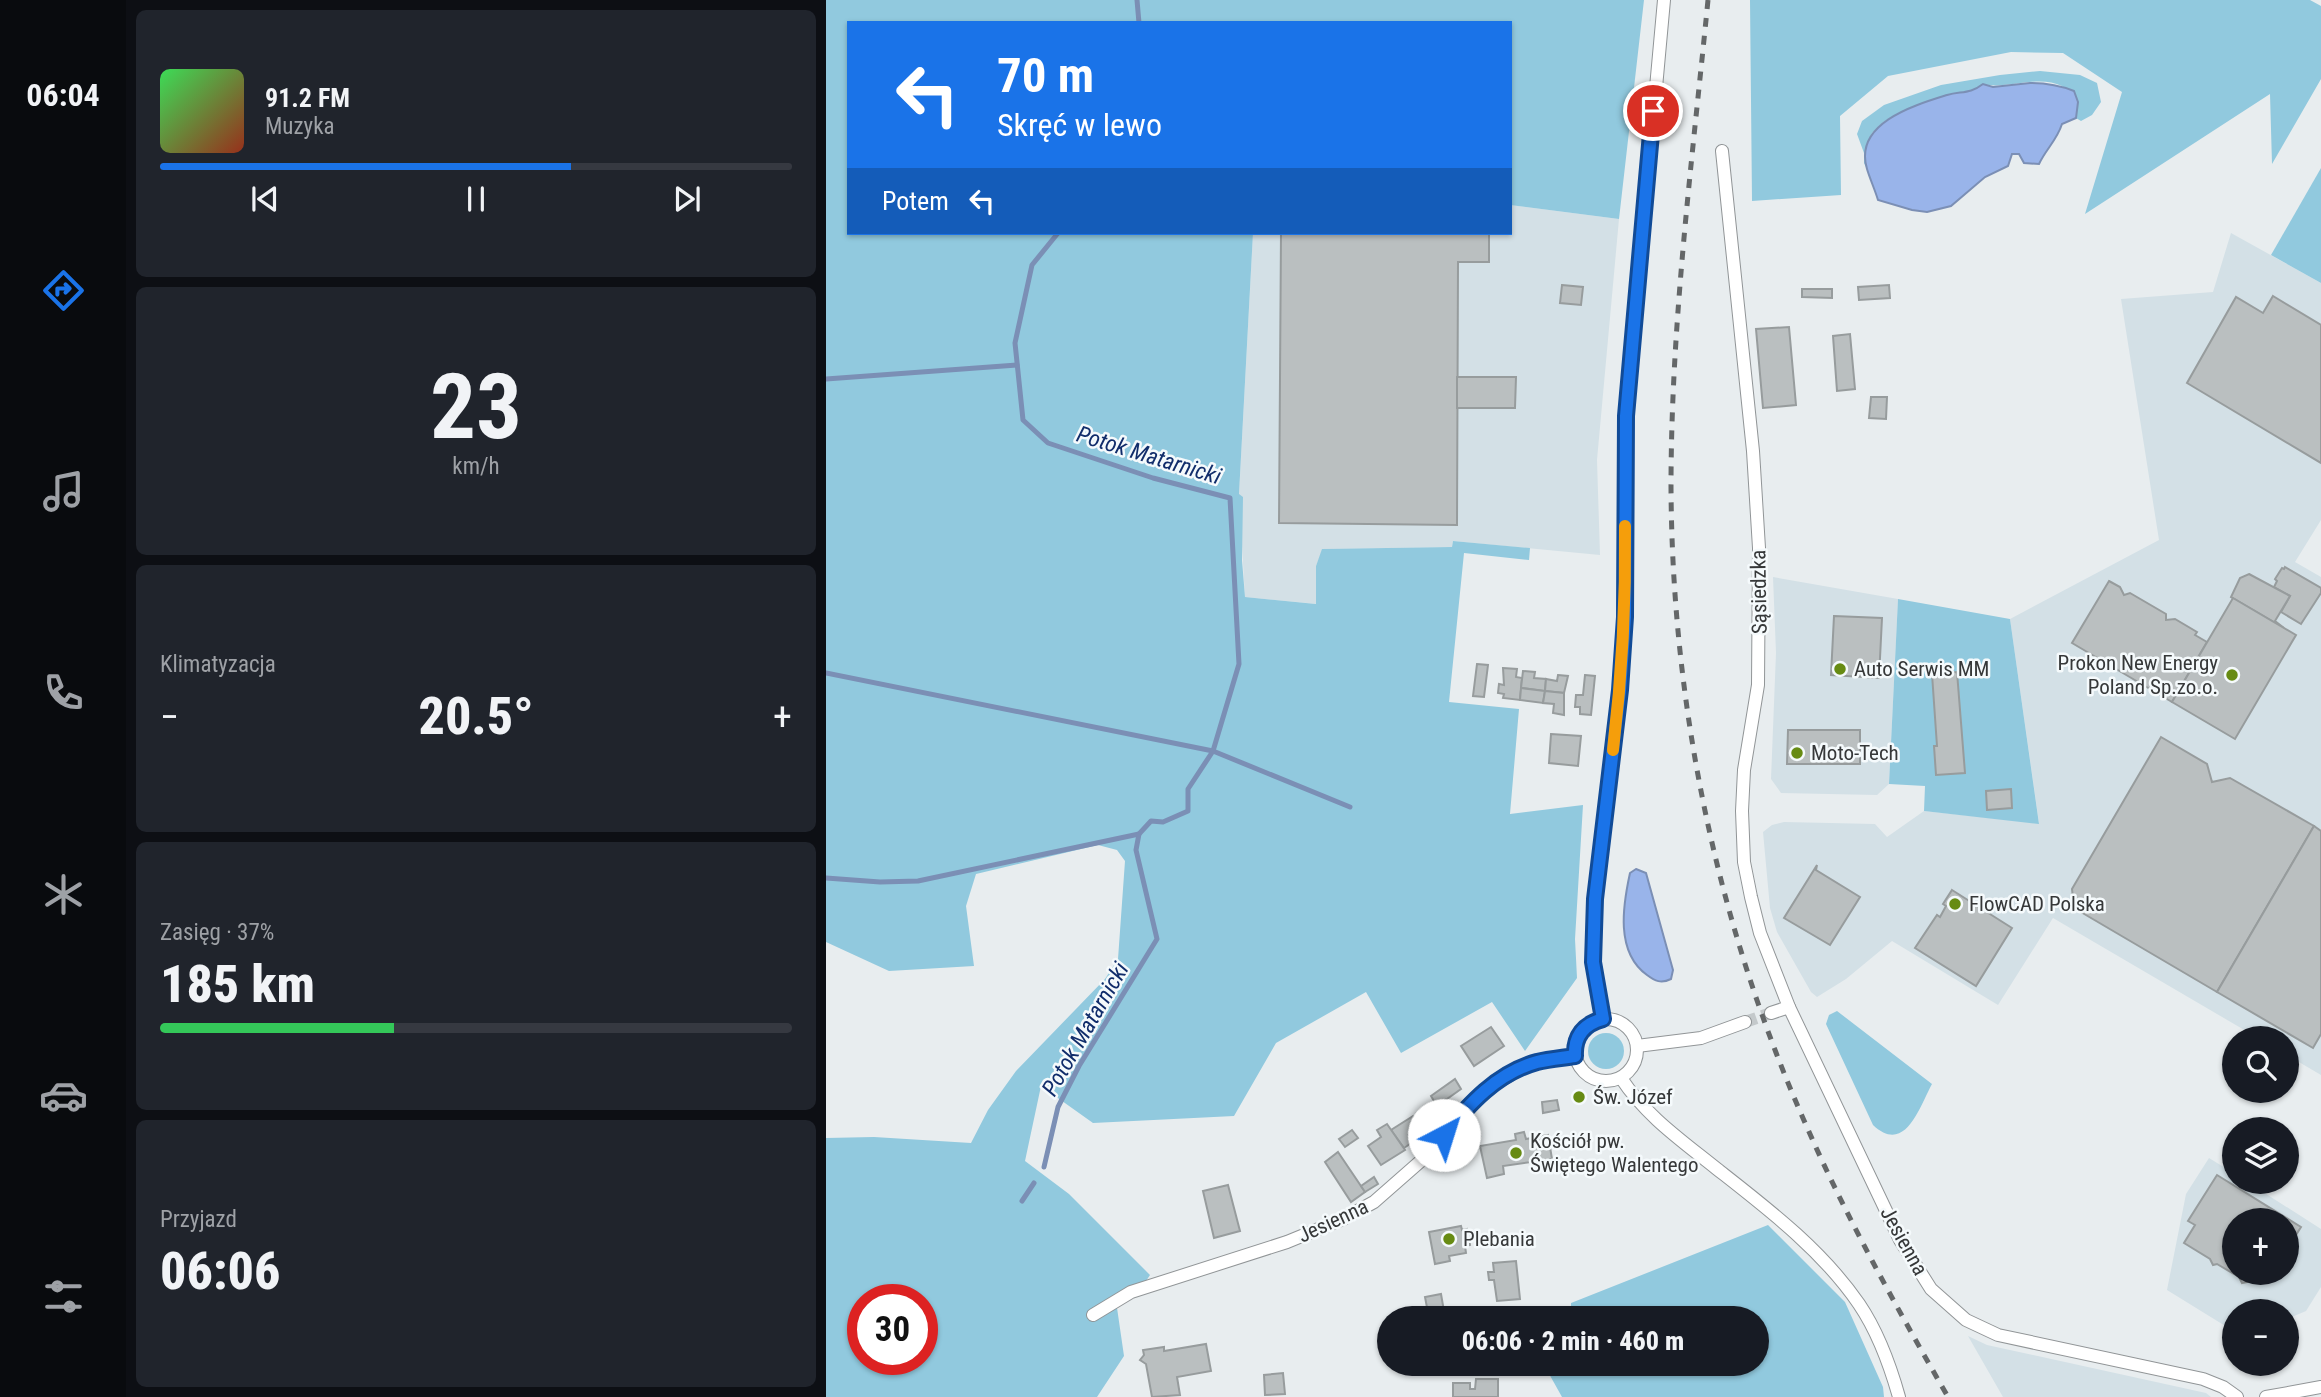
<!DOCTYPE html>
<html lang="pl">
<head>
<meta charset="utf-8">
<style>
	:root { --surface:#171b24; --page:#20242c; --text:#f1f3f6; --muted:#9ea1a6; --line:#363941; --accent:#1a73e8 }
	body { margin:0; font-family:"Roboto Condensed",sans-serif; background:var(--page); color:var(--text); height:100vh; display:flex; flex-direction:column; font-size:26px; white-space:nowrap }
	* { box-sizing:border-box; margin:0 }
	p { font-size:23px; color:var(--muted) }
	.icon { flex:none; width:38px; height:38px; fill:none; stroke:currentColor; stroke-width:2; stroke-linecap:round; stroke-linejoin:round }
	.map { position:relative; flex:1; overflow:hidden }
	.side { display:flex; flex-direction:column; gap:10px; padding:10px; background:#0d0f14; width:700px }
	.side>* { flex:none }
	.hud { position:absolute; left:21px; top:21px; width:665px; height:214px; border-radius:0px; box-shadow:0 2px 5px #0004; background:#1a73e8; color:#fff; overflow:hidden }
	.fabs { position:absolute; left:1396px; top:1026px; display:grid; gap:14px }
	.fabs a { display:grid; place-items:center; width:77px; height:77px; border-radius:50%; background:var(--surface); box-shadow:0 2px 5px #0004; font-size:35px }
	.speed { position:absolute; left:21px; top:1284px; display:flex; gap:14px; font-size:35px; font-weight:700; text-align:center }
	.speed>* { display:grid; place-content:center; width:91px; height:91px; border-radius:50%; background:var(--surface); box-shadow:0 2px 5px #0004; line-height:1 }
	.speed .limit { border:10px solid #d22; background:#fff; color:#111 }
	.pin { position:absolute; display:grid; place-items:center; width:60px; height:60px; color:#fff; margin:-30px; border:4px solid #fff; border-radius:50%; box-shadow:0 2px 7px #0007 }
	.me { position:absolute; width:77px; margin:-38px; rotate:40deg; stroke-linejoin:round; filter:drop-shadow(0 0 5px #0008) }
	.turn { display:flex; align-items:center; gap:24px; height:147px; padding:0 35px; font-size:32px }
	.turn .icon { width:91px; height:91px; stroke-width:2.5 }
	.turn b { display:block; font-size:49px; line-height:60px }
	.then { display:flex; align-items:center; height:66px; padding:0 35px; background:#0003; gap:14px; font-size:26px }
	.big { font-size:52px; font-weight:800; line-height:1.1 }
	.side .tile { flex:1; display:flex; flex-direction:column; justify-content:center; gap:10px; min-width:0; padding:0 24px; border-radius:10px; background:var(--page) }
	.side .dial { align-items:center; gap:0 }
	.dial b { font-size:91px; line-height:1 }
	.song { display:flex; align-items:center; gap:21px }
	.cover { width:84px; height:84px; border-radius:10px; background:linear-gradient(135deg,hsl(130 70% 55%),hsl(10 70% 35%)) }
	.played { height:7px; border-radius:4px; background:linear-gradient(90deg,var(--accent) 65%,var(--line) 65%) }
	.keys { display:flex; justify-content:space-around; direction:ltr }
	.heat { display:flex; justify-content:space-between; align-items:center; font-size:38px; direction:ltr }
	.charge { height:10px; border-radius:5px; background:linear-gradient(90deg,#34c759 37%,var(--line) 0) }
	.trip { position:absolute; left:551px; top:1306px; width:392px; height:70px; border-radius:35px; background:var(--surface); box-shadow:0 2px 5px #0004; font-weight:800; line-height:70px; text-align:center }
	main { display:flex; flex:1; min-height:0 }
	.tab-bar { display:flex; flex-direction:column; width:126px; justify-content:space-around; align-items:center; background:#090b0e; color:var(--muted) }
	.tab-bar .icon { width:49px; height:49px }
	.tab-bar .on { color:var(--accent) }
	.tab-bar b { font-size:32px; color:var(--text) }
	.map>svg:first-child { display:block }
</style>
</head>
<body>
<main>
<nav class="tab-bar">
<b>06:04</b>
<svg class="icon on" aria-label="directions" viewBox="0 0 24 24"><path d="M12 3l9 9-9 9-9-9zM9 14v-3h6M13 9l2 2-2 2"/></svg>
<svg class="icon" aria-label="music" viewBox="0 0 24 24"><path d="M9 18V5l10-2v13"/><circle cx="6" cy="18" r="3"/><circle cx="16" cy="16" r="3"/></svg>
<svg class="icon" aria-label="phone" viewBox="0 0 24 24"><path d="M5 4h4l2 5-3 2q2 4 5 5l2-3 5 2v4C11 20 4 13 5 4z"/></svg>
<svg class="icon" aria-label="climate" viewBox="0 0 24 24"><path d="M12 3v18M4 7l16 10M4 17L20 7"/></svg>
<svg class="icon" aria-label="car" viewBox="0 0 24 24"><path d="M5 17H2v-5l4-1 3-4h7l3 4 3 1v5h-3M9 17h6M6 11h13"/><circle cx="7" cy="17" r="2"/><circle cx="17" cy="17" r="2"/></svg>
<svg class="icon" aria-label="filters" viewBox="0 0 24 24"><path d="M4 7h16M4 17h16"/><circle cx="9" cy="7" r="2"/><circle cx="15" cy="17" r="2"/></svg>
</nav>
<section class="side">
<div class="tile">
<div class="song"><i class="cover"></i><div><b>91.2 FM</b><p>Muzyka</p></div></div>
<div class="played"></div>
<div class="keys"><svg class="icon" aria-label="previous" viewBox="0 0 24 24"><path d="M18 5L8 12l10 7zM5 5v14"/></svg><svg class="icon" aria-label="pause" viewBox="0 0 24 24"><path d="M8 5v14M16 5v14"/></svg><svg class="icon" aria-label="next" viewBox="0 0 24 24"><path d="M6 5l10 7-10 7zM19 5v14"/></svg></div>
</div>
<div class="tile dial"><b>23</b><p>km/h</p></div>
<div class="tile"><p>Klimatyzacja</p>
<div class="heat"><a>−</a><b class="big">20.5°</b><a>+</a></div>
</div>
<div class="tile"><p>Zasięg · 37%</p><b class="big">185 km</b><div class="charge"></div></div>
<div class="tile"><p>Przyjazd</p><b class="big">06:06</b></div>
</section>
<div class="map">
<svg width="1495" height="1397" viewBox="0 0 1495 1397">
	<rect width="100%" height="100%" fill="#e8edef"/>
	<g fill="#d3e0e6" fill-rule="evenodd">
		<path d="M684,205l109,14 -22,241 3,95 -147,-14 -1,6 -129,2 -7,17 1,38 -72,-7 -6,-102 14,-262h257z"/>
		<path d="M1405,233l90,50v237l-26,42 26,15v498l-34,-20v-17h-29l-205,-120 -55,87 -106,-64 -46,38 -29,18 -6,-5 -34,-60 -7,-24 -7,-76 9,-7 12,-3 91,2 12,13 37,-26 115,12 -29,-204 149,-79 -38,-241 92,-7z"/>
		<path d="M947,577l125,22 -9,185 -12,11 -96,-2 -10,-14 5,-126z"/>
		<path d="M1383,1158l26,16v7h11l75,48v58l-15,24 -19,8v-8h-52v21l-68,-42 19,-96zM1409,1220h52v52h-52z"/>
		<path d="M1142,1336l19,9 219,48 5,4h-208z"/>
	</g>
	<g fill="#91c9de" fill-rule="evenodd">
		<path d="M0,0h818l-25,219 -109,-14v-182h-661v210h404l-14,261 4,3 -1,63 3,37 71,7v-38l6,-17 130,-2 1,-6 77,7 -1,12 -65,-7 -15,149 70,7 -9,105 73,-9 -8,134 2,39 -52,73 -33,-49 -91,51 -35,-61 -90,51 -42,73 -141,7 -52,-37 -16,75 44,33 81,81 -6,9 -29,10 9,62 -27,41h-271v-259l48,-1 97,6 17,-33 28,-39 89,-92 13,-20 7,-98 -8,-11 -19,-5 -122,29 -10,32 8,60 -85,5 -63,-29zM37,1300h59v60h-59z"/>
		<path d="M924,0h560l11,6v73l-49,85 -2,-70 -185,120 37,-122 -59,-39 -52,-1 -123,24 -48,40 1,79 -89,6z"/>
		<path d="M1214,71l40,4 17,8 4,19 -9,13 -11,6 -5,-3 2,-16c-5,-4 -11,-13 -16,-16 -24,-12 -54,4 -79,-2 -13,10 -22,7 -36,11 -23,8 -58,17 -74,37 -8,10 -7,25 -6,37l-3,-6v-10l-7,-19 5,-13 22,-16 57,-20 59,-10z"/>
		<path d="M1495,168v115l-50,-28z"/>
		<path d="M1072,599l112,20 29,205 -115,-13 1,-25 -36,-2z"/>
		<path d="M1011,1011l95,73c-13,24 -27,71 -59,41l-47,-101 3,-9z"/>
		<circle cx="780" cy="1051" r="18"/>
		<path d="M942,1225l77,77 38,85 1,10h-322l-19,-34h214v-45h-189l3,-5v-10z"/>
	</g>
	<g fill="#99b4ea" stroke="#7b8fb5" stroke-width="2">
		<path d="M1204,83c16,0 29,2 44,8l4,11 -2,16 -14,6c-5,16 -16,25 -23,40l-15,-1 -5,-9h-7l-4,12 -23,11 -34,29 -24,6 -15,-2 -34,-10c-3,-10 -8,-21 -11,-31 -14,-46 48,-64 80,-74 15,-4 23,-1 36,-11l10,3z"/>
		<path d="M810,869l10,4 27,97 -2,9c-10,5 -16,2 -24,-4 -32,-23 -24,-70 -17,-102z"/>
	</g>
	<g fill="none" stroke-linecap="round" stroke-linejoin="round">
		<g stroke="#7b8fb5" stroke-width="5">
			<path d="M311,0l2,23"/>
			<path d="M0,379l191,-14"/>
			<path d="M0,673l387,78 137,56"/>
			<path d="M0,878l54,4 38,-1 221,-47"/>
			<path d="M218,1167l14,-60 21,-41 78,-127 -21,-89 3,-16 12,-13 12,1 25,-11v-22l25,-38 26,-87 -9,-166 -77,-20 -105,-35 -25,-23 -8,-77 17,-78 26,-32"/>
			<path d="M196,1201l12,-18"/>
		</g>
	</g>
	<g fill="#babfc0" stroke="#979c9d" stroke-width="2">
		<path d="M455,233h208v29h-31l-1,263 -178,-2z"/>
		<path d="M736,285l21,2 -2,18 -21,-2z"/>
		<path d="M1063,285l1,13 -31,2 -1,-13z"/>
		<path d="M976,289h30v9l-30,-1z"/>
		<path d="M1447,296l48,29v138l-134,-80 49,-86 27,16z"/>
		<path d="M963,327l7,78 -33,3 -7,-79z"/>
		<path d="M1024,334l5,55 -18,2 -4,-55z"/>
		<path d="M631,377h59l-1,31h-58z"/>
		<path d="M1045,397h16l-1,22 -17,-1z"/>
		<path d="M1459,567l36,21v5l-20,31 -20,-12 9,-16 -16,-9 3,-6 -2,-2 7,-11 2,1z"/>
		<path d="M1423,574l41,22 -15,25 9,7 -53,-31 9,-19z"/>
		<path d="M1283,581l11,6 4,8 6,-2 36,21v6l9,-1 22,13 -2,3 12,7 -35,60 -100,-59z"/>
		<path d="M1407,598l63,37 -61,104 -63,-37z"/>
		<path d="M1008,616l48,2 -3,60 -48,-3z"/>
		<path d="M651,664l11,1 -4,32 -11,-1z"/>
		<path d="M677,668l14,1 -1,8 6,1 -2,22 -17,-2 1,-4 -6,-1 1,-9 5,1z"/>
		<path d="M697,671l12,1 -1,6 12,1 -1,12 -24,-3z"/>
		<path d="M1131,672l8,101 -29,2 -2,-29h3l-5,-72z"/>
		<path d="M732,675l10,1 -4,17 -19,-2 1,-12 11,2z"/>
		<path d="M759,675l10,1 -4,39 -11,-1v-7h-5l1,-12h7z"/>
		<path d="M695,688l24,3 -2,12 -23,-3z"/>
		<path d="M719,691l19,2v22l-11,-2 1,-9 -11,-1z"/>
		<path d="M962,730h72v34h-73z"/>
		<path d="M725,734l30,2 -3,30 -29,-3z"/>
		<path d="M1335,737l46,27 5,18 18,-4 84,48 -97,166 -143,-84 -2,-19z"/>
		<path d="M1185,789l1,19 -25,2 -1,-19z"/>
		<path d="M1488,826l7,5v203l-8,14 -96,-56z"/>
		<path d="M991,865l-1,5 44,27 -30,48 -46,-27z"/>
		<path d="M1126,890l60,38 -36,58 -61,-38 22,-33 3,2 6,-11 -3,-2z"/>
		<path d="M665,1027l13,19 -30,20 -13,-20z"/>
		<path d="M629,1079l6,10 -24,17 -6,-10z"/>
		<path d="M731,1100l2,10 -16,3 -1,-11z"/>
		<path d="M587,1116l12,18 -21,14 -13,-18z"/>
		<path d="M561,1124l18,26 -24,15 -13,-19 13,-9 -4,-7z"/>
		<path d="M526,1130l6,8 -13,9 -6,-8z"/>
		<path d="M698,1132l2,7 22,-4 4,24 -49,7 1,8 -17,4 -7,-32 36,-6 -1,-6z"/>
		<path d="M512,1152l27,40 -14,10 -26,-40z"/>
		<path d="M1391,1175l84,52 -14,22v-29h-52v52h28l-2,4 -14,6 -5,1 -3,-6 -22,-13 -4,1 -3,-6 -26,-16 11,-18 -7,-4z"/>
		<path d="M548,1177l4,7 -13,8 -4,-6z"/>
		<path d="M402,1185l12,46 -26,7 -11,-47z"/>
		<path d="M635,1226l1,4 5,-1 3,16 -5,1 1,7 -17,3 1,5 -15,3 -6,-32z"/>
		<path d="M690,1261l4,38 -23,2 -3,-21h-5l-1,-8h6l-1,-9z"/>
		<path d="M615,1294l4,23 -16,1 -4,-21z"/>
		<path d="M380,1344l5,27 -34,6 3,18 -28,2 -6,-33 -6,-4 4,-5 -1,-5 21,-3v4z"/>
		<path d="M457,1373l2,21 -20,1 -1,-20z"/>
		<path d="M650,1379h22v18h-45v-14h17v6h5z"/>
	</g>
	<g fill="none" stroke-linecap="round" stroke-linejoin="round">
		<path stroke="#c4c9cb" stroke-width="12" stroke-dasharray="12 6" stroke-linecap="butt" d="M919,1022l26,-9"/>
		<defs>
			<g id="minor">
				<path d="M896,151l31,300 6,97 -1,137 -14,85 -2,41 2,51 7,35 9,36 29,74 111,233 31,49 35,31 32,15 205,44 20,8 14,10"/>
				<path d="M945,1013l18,-6"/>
				<circle cx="780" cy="1050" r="31"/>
				<path d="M777,1019l-10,-57 2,-63 25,-209 5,-73 1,-201 38,-416"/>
				<path d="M811,1046l64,-8 44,-16"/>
				<path d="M795,1078c25,38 60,62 96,91 51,40 105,81 142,135 19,28 31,61 40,93"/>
				<path d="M267,1315l38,-23 156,-50 56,-23 31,-17 49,-43 44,-53 19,-17 44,-25 45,-8"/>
				<path d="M1440,1397l55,-10"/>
			</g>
		</defs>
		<use href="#minor" stroke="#919597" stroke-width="14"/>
		<use href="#minor" stroke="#fff" stroke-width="12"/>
		<path stroke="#646768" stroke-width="5" stroke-dasharray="9 9" stroke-linecap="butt" d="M882,0c-16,162 -37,325 -37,487 1,219 46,438 135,638 41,94 91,183 142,272"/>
	</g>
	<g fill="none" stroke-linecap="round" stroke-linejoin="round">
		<defs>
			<path id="route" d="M618,1135c25,-31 53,-62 93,-73 12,-3 25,-4 38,-6 -1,-20 9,-32 28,-37l-10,-57 2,-63 25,-209 5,-73 1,-201 27,-305"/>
		</defs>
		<use href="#route" stroke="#114b97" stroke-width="18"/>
		<use href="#route" stroke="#1a73e8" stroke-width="12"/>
		<path stroke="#f59e0b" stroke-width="12" d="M787,750c9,-75 13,-149 12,-224"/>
	</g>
	<g fill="#678b13" stroke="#f5fafc" stroke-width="2.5">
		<circle cx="1014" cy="669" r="7"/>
		<circle cx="1406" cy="675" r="7"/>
		<circle cx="971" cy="753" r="7"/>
		<circle cx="1129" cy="904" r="7"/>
		<circle cx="753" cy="1097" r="7"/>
		<circle cx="690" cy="1153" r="7"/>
		<circle cx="623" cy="1239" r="7"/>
	</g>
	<g text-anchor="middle" stroke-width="5" stroke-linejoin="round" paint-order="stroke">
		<g font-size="21" fill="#363839" stroke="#f5fafc">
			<text transform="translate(933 592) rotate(-91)" y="7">Sąsiedzka</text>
			<text transform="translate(507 1221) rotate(-25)" y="7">Jesienna</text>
			<text transform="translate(1078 1241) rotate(61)" y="7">Jesienna</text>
		</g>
		<g font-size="21" fill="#363839" stroke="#f5fafc" text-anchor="start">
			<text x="1392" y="670" text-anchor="end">Prokon New Energy<tspan x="1392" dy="24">Poland Sp.zo.o.</tspan></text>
			<text x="1028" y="676">Auto Serwis MM</text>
			<text x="985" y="760">Moto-Tech</text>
			<text x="1143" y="911">FlowCAD Polska</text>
			<text x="767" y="1104">Św. Józef</text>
			<text x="704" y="1148">Kościół pw.<tspan x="704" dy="24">Świętego Walentego</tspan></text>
			<text x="637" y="1246">Plebania</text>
		</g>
		<g font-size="23" font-style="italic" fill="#112d6b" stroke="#f5fafc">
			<text transform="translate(323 455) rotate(17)" y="8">Potok Matarnicki</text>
			<text transform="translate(259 1029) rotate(-60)" y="8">Potok Matarnicki</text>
		</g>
	</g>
</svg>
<div class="fabs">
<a><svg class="icon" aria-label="search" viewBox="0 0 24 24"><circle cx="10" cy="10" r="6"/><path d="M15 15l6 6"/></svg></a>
<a><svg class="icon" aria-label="layers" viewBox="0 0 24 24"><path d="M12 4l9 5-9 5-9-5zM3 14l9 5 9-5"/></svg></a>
<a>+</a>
<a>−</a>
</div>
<div class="speed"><div class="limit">30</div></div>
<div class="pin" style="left:827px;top:111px;background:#d93025"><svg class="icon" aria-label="arrive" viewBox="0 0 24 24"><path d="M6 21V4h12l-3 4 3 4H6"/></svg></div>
<svg class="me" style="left:618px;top:1135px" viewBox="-20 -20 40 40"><circle r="19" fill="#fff"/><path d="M0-13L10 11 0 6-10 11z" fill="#1a73e8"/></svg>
<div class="trip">06:06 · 2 min · 460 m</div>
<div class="hud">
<div class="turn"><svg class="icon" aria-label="left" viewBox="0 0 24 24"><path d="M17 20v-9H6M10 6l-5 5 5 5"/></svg><div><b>70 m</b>Skręć w lewo</div></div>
<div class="then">Potem<svg class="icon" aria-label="left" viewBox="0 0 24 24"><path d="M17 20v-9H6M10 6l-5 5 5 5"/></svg></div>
</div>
</div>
</main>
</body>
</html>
